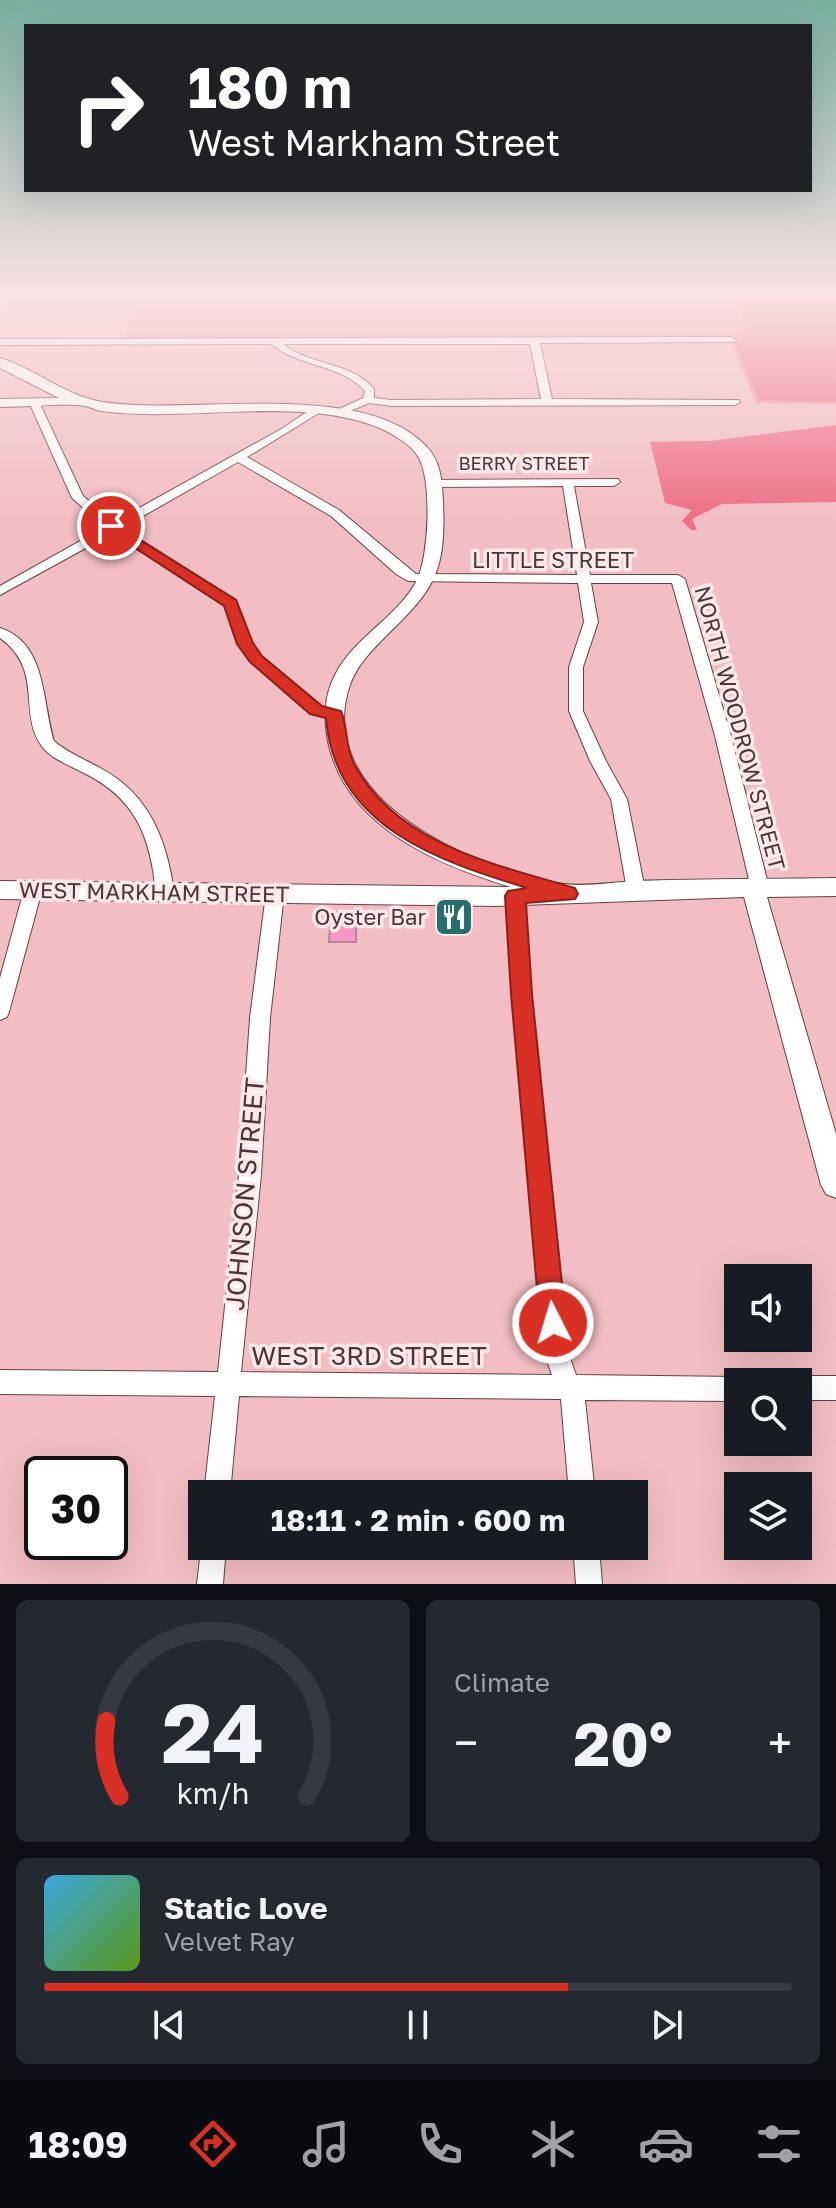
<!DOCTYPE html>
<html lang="en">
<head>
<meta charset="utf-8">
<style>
	:root { --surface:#171b24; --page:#242831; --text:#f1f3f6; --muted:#9ea1a6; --line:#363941; --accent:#d93025 }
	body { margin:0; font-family:"Golos Text",sans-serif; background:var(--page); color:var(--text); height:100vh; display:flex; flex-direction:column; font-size:30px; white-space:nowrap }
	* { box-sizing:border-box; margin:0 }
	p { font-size:26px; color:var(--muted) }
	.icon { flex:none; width:44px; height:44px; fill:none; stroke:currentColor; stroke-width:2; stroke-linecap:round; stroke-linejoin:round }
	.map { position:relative; height:1584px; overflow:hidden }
	.side { display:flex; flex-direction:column; gap:16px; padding:16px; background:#0d0f14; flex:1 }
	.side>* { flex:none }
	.hud { position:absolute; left:24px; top:24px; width:788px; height:168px; border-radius:0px; box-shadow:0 8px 32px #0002; background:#202124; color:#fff; overflow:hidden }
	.buttons { position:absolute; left:724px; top:1264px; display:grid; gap:16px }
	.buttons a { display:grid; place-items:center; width:88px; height:88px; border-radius:0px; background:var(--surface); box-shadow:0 8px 32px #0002; font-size:40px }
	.speed { position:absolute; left:24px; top:1456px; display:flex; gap:16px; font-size:40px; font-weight:700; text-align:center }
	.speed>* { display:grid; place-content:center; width:104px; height:104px; border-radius:50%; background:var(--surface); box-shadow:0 8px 32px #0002; line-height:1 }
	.speed .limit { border:4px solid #111; border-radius:12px; background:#fff; color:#111 }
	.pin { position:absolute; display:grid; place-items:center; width:68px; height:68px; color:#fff; margin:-34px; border:4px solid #fff; border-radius:50%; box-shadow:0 2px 8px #0007 }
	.me { position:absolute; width:88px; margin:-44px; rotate:355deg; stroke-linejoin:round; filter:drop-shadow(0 0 6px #0008) }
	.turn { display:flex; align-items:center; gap:28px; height:168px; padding:0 32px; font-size:36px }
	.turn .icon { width:104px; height:104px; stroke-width:2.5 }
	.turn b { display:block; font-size:56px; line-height:68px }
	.big { font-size:60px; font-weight:700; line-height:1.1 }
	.side .card { flex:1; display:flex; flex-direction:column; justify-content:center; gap:12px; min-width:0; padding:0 28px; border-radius:12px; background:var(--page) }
	.side .dial { align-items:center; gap:0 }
	.dial svg { height:208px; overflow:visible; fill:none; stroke:var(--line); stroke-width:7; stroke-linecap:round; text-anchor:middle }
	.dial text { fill:var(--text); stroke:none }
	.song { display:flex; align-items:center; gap:24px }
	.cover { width:96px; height:96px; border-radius:12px; background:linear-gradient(135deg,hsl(200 70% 55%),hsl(90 70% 35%)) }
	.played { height:8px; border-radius:4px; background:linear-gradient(90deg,var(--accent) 70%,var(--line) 70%) }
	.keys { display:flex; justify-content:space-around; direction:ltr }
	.heat { display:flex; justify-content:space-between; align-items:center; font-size:44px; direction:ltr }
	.side .tiles { flex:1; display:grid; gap:16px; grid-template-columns:1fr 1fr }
	.card:last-child { grid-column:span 2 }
	.trip { position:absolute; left:188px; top:1480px; width:460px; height:80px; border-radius:0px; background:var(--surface); box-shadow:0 8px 32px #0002; font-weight:700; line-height:80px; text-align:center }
	.tabs { display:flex; height:128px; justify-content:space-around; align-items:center; background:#090b0e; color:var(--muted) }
	.tabs .icon { width:56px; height:56px }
	.tabs .selected { color:var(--accent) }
	.tabs b { font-size:36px; color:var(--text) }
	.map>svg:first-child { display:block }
</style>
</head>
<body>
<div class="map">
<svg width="836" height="1584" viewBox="0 0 836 1584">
	<rect width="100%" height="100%" fill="#f2bec3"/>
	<path fill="#f0929f" d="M9,296h827v108l-80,-1 -26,-63 -607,3 12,-35 -132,-1z"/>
	<g fill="#ef7085">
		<path d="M733,296h103v106l-77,-2 -25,-58 12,-16z"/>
		<path d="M836,425v77l-114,2 -30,15 5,11h-6l-9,-9 10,-11 -27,-7 -15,-61 60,-1z"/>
	</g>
	<path fill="#f797c3" stroke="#b08497" stroke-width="2" d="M331,912h25v30h-27z"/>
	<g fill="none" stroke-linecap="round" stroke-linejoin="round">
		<defs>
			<g id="street">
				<path d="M0,296h6l-6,4z"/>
				<path d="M731,337l5,3 -1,2 -195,1 12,56 187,1 1,2 -5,3 -343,1 -23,-3 -30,13 -4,-1v-4l28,-13 2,-7c-24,-27 -67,-24 -94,-47l-271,1v-6zM283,344h247l11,55 -149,1 -18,-2v-9c-24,-28 -64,-23 -91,-45z"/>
				<path d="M34,399l5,3 44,94 31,26 169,-94 28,-19h8v4l-72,44 92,53 77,64 161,1 -14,-89 -130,1 -6,-4 2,-3 189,-1 2,3 -6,4h-40l16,89h88l7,4 46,157 38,152 -3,5h-12l-3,-5 -36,-152 -43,-153h-81l7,39 -15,45v44l23,50 21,38 18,91 -3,5h-12l-3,-5 -16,-91 -21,-38 -21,-50v-44l15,-45 -6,-39 -170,-2 -12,-7 -65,-58 -93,-54 -116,66 114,72 16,44 9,12 60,51 19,5 2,3 -7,5 -24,-7 -60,-51 -13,-18 -13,-39 -112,-72 -113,62v-9l105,-59 -33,-29 -43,-96z"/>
				<path d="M0,628c47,15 42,74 54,113 14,12 32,19 48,28 48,26 65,72 72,123l-3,5h-12l-3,-5c-6,-56 -20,-94 -74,-120 -13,-7 -33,-14 -41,-27 -23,-34 3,-75 -41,-107z"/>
				<path d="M33,884l6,1 3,5 -33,122 -2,5 -7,3v-42l24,-88 3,-5z"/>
				<path d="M275,888l6,1 3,5 -14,124 -9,157 -20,197 311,3 -8,-23 -32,-358 -6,-98 3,-5h12l3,5 6,98 38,358 8,23 162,2 9,5h-9v19l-153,-1 10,94h-26l-8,-95 -322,-3 -9,98h-26l11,-98 -215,-2v-24l218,2 21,-197 11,-157 16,-124 3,-5z"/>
				<path d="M798,1376h38v24h-38v-18h-10z"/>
				<path d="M202,1541v5h24l-3,38h-26z"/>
				<path d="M573,1546h26l3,38h-26z"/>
			</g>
			<path id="secondary" d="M0,358c36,11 65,38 103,44 86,14 259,-24 323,44 15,15 16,35 17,55 3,69 -7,87 -56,134 -14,14 -28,28 -36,47 -43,116 124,189 213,202 23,3 49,-2 73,-3 66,-2 133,-2 199,-3v18l-69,1 69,237v64l-10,-4 -5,-9 -77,-288 -249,9 -495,-7v-18l511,6c-73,-22 -162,-59 -182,-141 -5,-24 -6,-48 6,-71 19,-38 63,-58 82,-95 12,-24 16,-103 0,-125 -6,-10 -23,-20 -33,-25 -68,-31 -167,-14 -240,-16 -14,0 -29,-1 -43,-3 -7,-2 -16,-6 -23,-6 -24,-1 -53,2 -78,2v-8l59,-1 -59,-30z"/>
		</defs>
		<use href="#street" stroke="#683d43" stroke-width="2"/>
		<use href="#secondary" stroke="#683d43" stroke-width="2"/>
		<use href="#street" fill="#fff" fill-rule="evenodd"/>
		<use href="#secondary" fill="#fff" fill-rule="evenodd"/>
	</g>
	<linearGradient id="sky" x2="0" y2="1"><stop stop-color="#77ae9e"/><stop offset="0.57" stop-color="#f9e2e4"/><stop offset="1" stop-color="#f9e2e4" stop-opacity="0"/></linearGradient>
	<rect width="836" height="518" fill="url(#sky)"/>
	<path fill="#d93025" stroke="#8d1f18" stroke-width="2" d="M111,522l125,78 17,43 9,13 60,50 19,5c7,16 4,36 13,53 44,81 140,100 221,124l3,6 -3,5 -49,4 6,91 34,329 -3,9 -10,4 -9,-4 -4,-9 -29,-329 -6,-98 3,-5 19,-3c-88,-27 -193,-61 -201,-170l-16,-4 -60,-52 -13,-18 -13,-38 -118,-77v-6z"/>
	<defs>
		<symbol id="restaurant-square" viewBox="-11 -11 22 22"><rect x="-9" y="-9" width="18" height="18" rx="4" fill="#25706d" stroke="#fee8ea"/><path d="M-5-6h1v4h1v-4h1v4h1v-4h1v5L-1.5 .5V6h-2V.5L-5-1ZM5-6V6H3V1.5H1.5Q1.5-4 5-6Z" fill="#fff"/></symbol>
	</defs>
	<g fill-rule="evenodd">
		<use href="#restaurant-square" x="432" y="895" width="44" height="44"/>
	</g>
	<g text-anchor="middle" stroke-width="7" stroke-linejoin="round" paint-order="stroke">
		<g font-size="18" fill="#4a3537" stroke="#fee8ea">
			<text x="524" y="470">BERRY STREET</text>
		</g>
		<g font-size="22" fill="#4a3537" stroke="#fee8ea">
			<text x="553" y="568">LITTLE STREET</text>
			<text transform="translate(740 728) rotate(75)" y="8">NORTH WOODROW STREET</text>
			<text transform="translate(154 892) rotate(1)" y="8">WEST MARKHAM STREET</text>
		</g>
		<g font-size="22" fill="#4a3537" stroke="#fee8ea" text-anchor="end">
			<text x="426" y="925">Oyster Bar</text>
		</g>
		<g font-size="26" fill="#4a3537" stroke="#fee8ea">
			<text transform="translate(245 1194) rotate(-85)" y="9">JOHNSON STREET</text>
			<text x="369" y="1365">WEST 3RD STREET</text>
		</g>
	</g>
</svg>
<div class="buttons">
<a><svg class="icon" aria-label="sound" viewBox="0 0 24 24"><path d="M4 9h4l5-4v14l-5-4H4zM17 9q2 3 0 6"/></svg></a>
<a><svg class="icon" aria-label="search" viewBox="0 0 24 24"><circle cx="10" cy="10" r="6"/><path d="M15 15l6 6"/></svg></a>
<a><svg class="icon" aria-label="layers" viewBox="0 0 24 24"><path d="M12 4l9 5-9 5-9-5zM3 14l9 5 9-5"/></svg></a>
</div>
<div class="speed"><div class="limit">30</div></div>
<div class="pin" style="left:111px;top:526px;background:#d93025"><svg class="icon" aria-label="arrive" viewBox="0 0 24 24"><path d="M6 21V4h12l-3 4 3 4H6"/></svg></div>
<svg class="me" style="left:553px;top:1323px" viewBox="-20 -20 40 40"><circle r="17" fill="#d93025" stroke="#fff" stroke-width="3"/><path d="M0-11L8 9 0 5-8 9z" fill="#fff"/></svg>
<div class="trip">18:11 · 2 min · 600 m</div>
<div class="hud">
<div class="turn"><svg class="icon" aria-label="right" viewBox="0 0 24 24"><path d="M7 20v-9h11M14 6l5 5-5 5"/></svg><div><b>180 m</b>West Markham Street</div></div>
</div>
</div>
<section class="side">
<div class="tiles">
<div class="card dial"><svg viewBox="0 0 100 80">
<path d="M14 69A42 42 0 1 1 86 69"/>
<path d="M14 69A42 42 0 0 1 9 40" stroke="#d93025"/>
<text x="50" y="56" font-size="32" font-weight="700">24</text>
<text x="50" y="72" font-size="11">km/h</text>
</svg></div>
<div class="card"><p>Climate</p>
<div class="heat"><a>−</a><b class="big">20°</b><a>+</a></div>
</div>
<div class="card">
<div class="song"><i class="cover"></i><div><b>Static Love</b><p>Velvet Ray</p></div></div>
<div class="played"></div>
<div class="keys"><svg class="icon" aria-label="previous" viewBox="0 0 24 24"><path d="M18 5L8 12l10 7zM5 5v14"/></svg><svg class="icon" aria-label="pause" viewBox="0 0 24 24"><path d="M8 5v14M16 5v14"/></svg><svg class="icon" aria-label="next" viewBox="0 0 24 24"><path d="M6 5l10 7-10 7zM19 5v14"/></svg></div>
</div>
</div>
</section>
<nav class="tabs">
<b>18:09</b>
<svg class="icon selected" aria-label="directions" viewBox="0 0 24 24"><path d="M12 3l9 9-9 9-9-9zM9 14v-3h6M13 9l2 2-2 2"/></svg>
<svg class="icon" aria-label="music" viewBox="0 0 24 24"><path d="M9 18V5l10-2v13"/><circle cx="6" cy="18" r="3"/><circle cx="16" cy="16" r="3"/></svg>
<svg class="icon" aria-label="phone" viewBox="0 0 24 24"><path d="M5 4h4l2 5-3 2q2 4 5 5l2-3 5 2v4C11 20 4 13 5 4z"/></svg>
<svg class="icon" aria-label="climate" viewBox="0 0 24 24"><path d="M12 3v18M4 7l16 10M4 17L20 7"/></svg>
<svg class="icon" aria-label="car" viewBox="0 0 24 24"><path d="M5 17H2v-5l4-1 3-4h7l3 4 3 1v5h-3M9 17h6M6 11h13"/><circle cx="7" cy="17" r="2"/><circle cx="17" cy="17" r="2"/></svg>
<svg class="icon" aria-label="filters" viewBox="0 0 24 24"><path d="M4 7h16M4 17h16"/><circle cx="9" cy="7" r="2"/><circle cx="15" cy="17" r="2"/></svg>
</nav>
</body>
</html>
